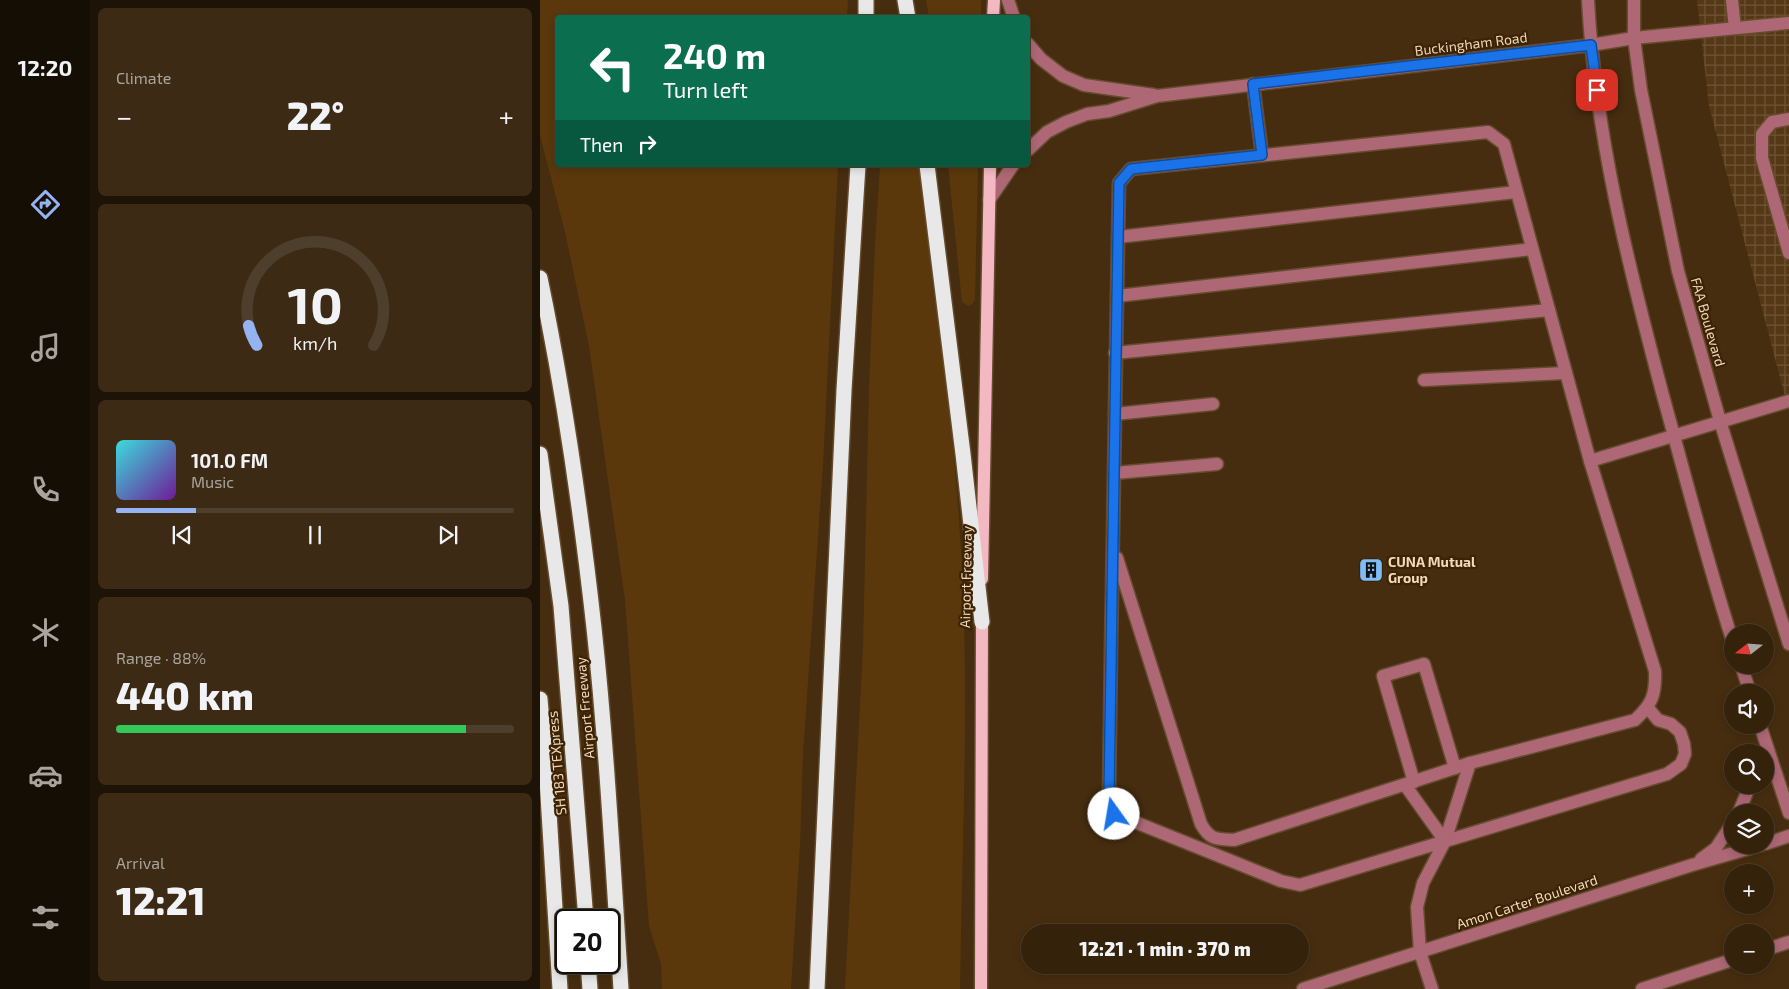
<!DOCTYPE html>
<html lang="en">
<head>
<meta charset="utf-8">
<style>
	:root { --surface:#34220b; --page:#3c2a14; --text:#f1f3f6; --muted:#a9a49d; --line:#4e3f2c; --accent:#95b2f1 }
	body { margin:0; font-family:"Exo 2",sans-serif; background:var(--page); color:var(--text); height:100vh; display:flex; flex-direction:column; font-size:19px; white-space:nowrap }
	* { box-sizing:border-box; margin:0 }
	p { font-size:16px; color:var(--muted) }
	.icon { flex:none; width:28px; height:28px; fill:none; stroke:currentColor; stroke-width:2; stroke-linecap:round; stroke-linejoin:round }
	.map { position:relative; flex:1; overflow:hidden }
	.sheet { display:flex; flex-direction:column; gap:8px; padding:8px; background:#1d1306; width:450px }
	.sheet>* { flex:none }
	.hud { position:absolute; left:15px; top:15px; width:475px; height:152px; border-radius:5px; box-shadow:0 2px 8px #0003,0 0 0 1px var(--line); background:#0b6e4f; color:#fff; overflow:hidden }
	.needle { width:32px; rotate:253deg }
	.fabs { position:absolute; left:1184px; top:624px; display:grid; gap:10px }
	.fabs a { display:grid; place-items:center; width:50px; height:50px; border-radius:50%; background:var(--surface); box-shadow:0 2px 8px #0003,0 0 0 1px var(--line); font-size:25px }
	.speed { position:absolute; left:15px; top:909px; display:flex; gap:10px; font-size:25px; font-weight:700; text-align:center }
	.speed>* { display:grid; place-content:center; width:65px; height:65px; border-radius:50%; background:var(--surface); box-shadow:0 2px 8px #0003,0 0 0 1px var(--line); line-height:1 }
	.speed .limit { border:2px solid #111; border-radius:8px; background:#fff; color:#111 }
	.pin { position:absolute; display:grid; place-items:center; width:42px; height:42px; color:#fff; margin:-21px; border-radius:10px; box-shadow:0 2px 8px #0006 }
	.me { position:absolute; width:55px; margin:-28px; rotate:347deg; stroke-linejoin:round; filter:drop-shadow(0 0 4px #0008) }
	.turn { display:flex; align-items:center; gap:18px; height:105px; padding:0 25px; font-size:22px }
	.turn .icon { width:65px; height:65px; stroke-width:2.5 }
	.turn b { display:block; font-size:35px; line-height:42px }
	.then { display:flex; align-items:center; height:48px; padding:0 25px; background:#0003; gap:10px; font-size:19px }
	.big { font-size:38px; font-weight:800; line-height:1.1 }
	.sheet .widget { flex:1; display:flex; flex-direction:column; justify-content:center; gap:8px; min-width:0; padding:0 18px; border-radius:8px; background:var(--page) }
	.sheet .dial { align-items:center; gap:0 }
	.dial svg { height:130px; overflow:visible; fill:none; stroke:var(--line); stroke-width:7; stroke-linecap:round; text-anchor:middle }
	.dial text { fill:var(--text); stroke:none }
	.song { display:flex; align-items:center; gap:15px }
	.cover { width:60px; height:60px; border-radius:8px; background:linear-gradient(135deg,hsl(180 70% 55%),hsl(280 70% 35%)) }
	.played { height:5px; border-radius:2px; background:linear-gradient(90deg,var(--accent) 20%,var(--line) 20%) }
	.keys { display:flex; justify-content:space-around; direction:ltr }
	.heat { display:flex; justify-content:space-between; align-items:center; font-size:28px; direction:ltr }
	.charge { height:8px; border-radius:4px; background:linear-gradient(90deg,#34c759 88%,var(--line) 0) }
	.trip { position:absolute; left:481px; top:924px; width:288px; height:50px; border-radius:25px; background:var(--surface); box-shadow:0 2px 8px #0003,0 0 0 1px var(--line); font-weight:800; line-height:50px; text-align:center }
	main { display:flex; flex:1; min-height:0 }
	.tab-bar { display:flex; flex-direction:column; width:90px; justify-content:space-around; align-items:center; background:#150e04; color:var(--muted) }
	.tab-bar .icon { width:35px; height:35px }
	.tab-bar .active { color:var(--accent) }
	.tab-bar b { font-size:22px; color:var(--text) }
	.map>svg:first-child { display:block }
</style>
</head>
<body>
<main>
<nav class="tab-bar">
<b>12:20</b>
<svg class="icon active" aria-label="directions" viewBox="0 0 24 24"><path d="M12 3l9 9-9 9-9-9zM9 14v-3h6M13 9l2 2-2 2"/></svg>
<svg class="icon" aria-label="music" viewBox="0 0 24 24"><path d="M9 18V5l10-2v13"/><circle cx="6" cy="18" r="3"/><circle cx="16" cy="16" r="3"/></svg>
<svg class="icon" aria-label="phone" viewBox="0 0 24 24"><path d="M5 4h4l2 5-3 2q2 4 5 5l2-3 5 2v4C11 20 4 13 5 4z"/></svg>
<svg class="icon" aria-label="climate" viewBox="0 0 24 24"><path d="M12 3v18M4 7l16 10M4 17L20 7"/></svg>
<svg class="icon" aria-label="car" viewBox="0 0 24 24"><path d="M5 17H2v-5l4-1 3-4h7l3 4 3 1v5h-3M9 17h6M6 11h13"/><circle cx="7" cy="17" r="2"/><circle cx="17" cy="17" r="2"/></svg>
<svg class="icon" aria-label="filters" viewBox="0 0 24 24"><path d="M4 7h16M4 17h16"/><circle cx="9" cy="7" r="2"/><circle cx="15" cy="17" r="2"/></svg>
</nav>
<section class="sheet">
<div class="widget"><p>Climate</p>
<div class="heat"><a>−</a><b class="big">22°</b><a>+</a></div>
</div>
<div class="widget dial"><svg viewBox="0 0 100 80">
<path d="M14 69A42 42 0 1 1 86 69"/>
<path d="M14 69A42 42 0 0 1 9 57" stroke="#95b2f1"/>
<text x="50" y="56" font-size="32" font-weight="700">10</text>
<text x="50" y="72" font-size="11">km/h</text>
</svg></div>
<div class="widget">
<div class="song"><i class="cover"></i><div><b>101.0 FM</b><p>Music</p></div></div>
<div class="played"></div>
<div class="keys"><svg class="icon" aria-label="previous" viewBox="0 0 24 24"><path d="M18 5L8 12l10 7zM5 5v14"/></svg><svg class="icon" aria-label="pause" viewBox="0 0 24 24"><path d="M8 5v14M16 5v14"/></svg><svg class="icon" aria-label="next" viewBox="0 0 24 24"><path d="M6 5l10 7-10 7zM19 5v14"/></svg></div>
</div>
<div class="widget"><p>Range · 88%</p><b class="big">440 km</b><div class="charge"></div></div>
<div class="widget"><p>Arrival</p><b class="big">12:21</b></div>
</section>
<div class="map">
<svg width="1249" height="989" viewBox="0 0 1249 989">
	<defs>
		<pattern id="industrial-grid" width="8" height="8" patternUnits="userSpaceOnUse" patternTransform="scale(1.25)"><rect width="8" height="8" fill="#553816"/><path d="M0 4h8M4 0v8" fill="none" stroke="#6e5436"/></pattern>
	</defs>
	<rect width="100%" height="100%" fill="#462d0f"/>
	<path fill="url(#industrial-grid)" d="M1157,0h92v412l-80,-306z"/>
	<g fill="#5a380c">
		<path d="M0,0h308l-1,17 -289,1v147h280l-15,299 -20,290 -3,90 -9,145h-129l-1,-25 -12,-38 -24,-326 -36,-254 -24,-114 -25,-97z"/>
		<path d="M386,0h55v17h-52z"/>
		<path d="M340,165h39c19,141 38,283 44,425 5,133 -1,266 -3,399h-115l18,-340 6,-261 6,-144z"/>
		<path d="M408,165h30l-3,135 -3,4 -4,2 -6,-4z"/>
	</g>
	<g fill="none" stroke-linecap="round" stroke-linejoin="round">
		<defs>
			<g id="minor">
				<path d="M468,0l6,18"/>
				<path d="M1048,0c7,133 40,264 74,392 23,83 44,166 70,247"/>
				<path d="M1094,0v38l7,52 37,181 42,150 69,223"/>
				<path d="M1192,0l3,28"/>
				<path d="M488,44l13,15 22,17 21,9 70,10"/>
				<path d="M713,84l9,71"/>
				<path d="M1249,119l-17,3 -10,12v24l27,95"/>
				<path d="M488,150l19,-18 19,-10 21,-8 22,-3 48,-15 434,-51 43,-7 155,-15"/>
				<path d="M449,200l24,-35"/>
				<path d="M578,237l398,-45"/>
				<path d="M577,296l415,-47"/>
				<path d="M575,353l434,-43"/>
				<path d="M884,380l142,-7"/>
				<path d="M575,414l98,-10"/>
				<path d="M575,473l102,-9"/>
				<path d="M577,558l84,266c9,16 15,15 33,16l236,-77 165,-43c17,-16 21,-25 20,-49l-65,-210"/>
				<path d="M1201,665l9,27"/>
				<path d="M1108,708l10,12 13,4 9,8 4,12 1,10 -4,10 -14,10 -367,111 -19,-4 -166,-67 -6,-19c3,-204 5,-408 10,-612l12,-14 357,-37 16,12 86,317 199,-60"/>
				<path d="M1220,725l29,88"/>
				<path d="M874,782l-31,-106 41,-12 31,104"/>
				<path d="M865,785l40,56"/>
				<path d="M1199,812l11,-27"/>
				<path d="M1225,844l24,-8"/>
				<path d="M1161,859l15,-11 16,-24"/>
				<path d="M1225,950l24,-8"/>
				<path d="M763,989l389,-124 69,-20"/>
				<path d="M892,989l-12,-37 -3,-45 6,-24 22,-42 25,-78"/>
				<path d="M1102,989l90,-29"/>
			</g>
			<g id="major">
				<path d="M453,18l1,-18"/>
				<path d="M442,579l8,-414"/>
				<path d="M441,989l1,-375"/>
			</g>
			<g id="highway">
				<path d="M365,0l3,18"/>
				<path d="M326,18v-18"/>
				<path d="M387,165l36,289 19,168"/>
				<path d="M0,278c24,115 41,233 54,350 13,120 19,241 27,361"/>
				<path d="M0,454l21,152 25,314"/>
				<path d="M0,699l7,81 13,209"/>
				<path d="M48,962l2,27"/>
				<path d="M277,989l27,-599 14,-225"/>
			</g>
		</defs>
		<use href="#minor" stroke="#654c2e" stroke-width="15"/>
		<use href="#major" stroke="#654c2e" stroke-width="15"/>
		<use href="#highway" stroke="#654c2e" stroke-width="18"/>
		<use href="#minor" stroke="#ad6775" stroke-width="12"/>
		<use href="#major" stroke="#f3b8c2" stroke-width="12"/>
		<use href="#highway" stroke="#e8e8e8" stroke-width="15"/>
	</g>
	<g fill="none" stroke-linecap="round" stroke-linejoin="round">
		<defs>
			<path id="route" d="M574,814l-5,-19c4,-204 5,-408 10,-612l12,-14 131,-14 -9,-71 338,-39 6,45"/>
		</defs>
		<use href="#route" stroke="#114b97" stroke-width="12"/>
		<use href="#route" stroke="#1a73e8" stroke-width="9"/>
	</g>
	<defs>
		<symbol id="building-square" viewBox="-11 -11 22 22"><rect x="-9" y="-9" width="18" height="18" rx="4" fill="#7dbef9" stroke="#3b2304"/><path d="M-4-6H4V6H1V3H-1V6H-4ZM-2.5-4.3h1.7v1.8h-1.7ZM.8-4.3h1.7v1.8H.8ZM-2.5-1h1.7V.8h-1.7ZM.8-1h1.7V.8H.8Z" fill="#111"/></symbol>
	</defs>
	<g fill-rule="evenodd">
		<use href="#building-square" x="817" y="556" width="28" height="28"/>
	</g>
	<g text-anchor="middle" stroke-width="4.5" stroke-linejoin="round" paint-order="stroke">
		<g font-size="14" fill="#f3d8bc" stroke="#3b2304">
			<text transform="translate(931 44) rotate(-7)" y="5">Buckingham Road</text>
			<text transform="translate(1168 322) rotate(74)" y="5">FAA Boulevard</text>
			<text transform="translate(426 577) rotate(-89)" y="5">Airport Freeway</text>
			<text transform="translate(45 708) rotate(-95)" y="5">Airport Freeway</text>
			<text transform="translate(17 763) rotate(-95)" y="5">SH 183 TEXpress</text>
			<text transform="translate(987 902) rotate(-18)" y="5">Amon Carter Boulevard</text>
		</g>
		<g font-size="14" font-weight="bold" fill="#f3d8bc" stroke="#3b2304" text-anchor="start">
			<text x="848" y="567">CUNA Mutual<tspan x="848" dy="16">Group</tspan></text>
		</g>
	</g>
</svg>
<div class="fabs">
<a><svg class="needle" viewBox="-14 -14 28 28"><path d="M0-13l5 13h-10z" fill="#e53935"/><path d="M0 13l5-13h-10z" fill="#a9a49d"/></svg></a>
<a><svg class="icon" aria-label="sound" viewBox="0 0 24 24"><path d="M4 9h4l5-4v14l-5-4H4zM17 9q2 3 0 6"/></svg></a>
<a><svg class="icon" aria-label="search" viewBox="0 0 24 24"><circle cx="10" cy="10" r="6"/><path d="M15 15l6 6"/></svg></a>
<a><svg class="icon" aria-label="layers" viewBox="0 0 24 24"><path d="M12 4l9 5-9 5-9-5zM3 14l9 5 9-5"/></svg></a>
<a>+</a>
<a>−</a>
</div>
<div class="speed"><div class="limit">20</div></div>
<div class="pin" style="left:1057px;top:90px;background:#d93025"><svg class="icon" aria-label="arrive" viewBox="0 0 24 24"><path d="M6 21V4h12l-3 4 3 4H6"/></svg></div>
<svg class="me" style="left:574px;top:814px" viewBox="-20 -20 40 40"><circle r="19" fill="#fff"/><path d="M0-13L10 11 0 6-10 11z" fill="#1a73e8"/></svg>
<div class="trip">12:21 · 1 min · 370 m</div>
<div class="hud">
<div class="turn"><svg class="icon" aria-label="left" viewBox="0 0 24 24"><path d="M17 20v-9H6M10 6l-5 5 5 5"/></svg><div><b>240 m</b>Turn left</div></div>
<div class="then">Then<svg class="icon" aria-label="right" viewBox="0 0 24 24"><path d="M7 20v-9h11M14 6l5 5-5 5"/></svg></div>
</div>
</div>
</main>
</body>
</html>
